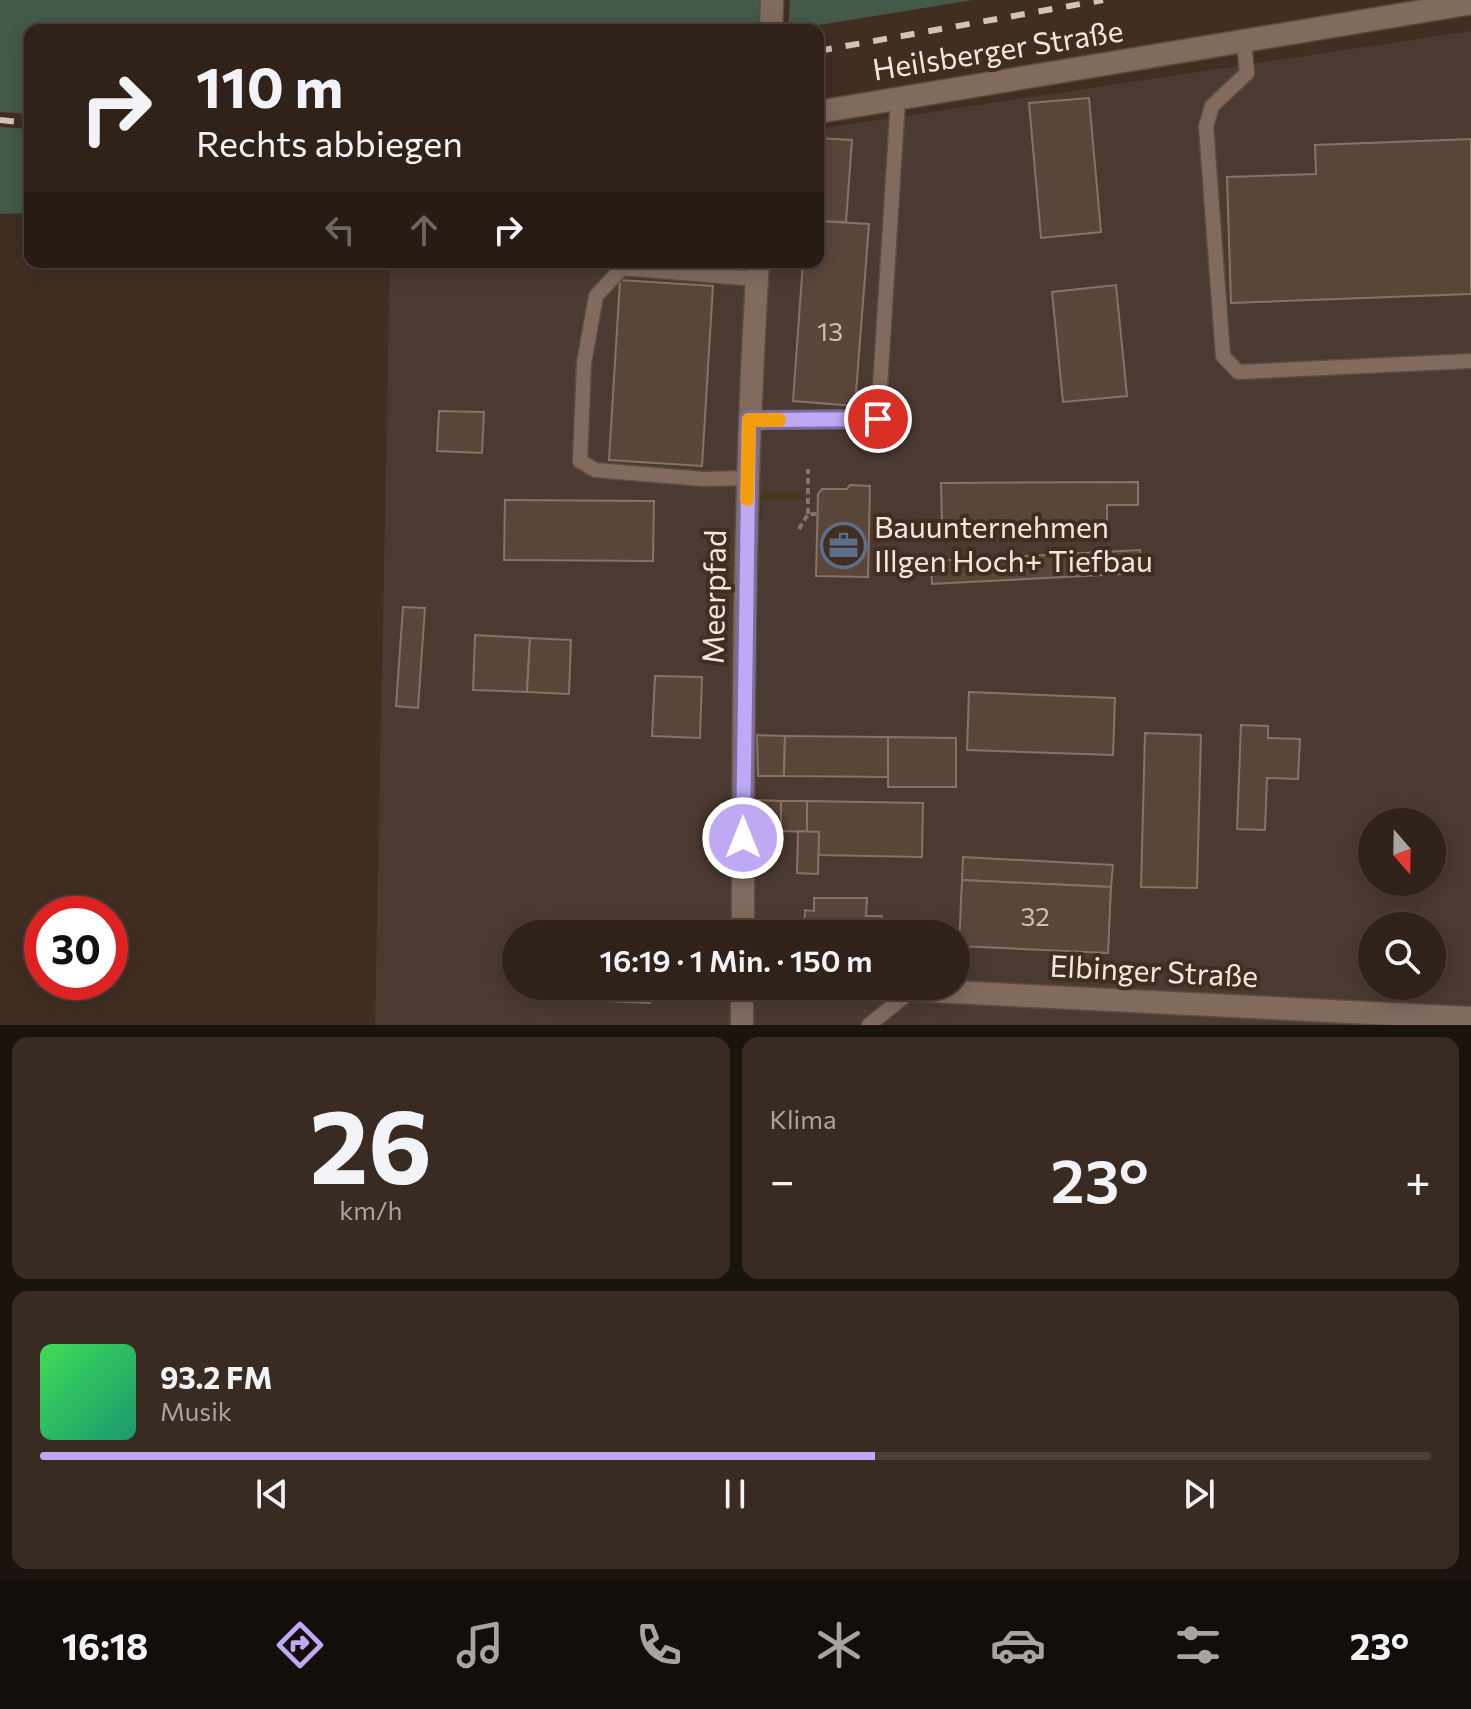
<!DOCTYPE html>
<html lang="de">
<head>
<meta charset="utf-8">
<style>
	:root { --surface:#312219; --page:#392a22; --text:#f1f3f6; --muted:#a8a4a2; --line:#4c3f38; --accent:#bfa8f4 }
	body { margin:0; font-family:Commissioner,sans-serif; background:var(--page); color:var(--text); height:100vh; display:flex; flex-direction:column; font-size:30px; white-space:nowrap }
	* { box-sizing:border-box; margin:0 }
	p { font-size:26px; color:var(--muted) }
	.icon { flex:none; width:44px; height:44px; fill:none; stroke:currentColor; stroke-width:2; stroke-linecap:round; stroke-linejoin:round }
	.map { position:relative; height:1025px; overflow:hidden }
	.details { display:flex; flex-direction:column; gap:12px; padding:12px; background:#1b130e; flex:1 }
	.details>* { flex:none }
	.banner { position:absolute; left:24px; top:24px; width:800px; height:244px; border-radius:16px; box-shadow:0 4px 20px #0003,0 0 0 2px var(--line); background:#312219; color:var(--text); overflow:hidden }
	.needle { width:52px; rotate:160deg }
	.tools { position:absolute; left:1358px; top:808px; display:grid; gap:16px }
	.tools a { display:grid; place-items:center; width:88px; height:88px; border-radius:50%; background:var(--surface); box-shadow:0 4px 20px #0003,0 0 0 2px var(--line); font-size:40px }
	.speed { position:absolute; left:24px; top:896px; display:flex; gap:16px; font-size:40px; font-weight:700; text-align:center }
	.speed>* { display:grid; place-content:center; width:104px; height:104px; border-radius:50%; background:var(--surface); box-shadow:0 4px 20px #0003,0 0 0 2px var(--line); line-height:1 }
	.speed .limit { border:12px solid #d22; background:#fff; color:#111 }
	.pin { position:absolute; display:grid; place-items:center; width:68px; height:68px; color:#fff; margin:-34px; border:4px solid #fff; border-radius:50%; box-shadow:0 2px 8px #0007 }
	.me { position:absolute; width:88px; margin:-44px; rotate:0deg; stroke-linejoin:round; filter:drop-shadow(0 0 6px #0008) }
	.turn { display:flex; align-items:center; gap:28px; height:168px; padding:0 40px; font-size:36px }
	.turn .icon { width:104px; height:104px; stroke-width:2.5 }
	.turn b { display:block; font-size:56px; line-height:68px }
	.lanes { display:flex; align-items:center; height:76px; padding:0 40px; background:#0003; justify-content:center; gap:40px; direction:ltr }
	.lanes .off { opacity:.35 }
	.big { font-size:60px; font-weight:600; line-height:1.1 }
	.details .tile { flex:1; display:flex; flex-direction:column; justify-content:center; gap:12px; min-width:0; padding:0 28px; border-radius:16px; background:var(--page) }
	.details .dial { align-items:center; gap:0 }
	.dial b { font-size:104px; line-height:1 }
	.song { display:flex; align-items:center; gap:24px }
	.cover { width:96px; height:96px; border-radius:12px; background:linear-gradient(135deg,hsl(130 70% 55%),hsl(160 70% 35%)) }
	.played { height:8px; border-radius:4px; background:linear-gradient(90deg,var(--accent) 60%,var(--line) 60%) }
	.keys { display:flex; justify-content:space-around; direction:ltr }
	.heat { display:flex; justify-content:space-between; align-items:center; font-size:44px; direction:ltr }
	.details .tiles { flex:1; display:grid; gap:12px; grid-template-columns:1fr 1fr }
	.tile:last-child { grid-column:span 2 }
	.trip { position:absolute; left:502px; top:920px; width:468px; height:80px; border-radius:40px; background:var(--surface); box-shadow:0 4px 20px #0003,0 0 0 2px var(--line); font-weight:600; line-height:80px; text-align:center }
	.dock { display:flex; height:128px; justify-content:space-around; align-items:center; background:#140e0a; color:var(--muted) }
	.dock .icon { width:56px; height:56px }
	.dock .current { color:var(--accent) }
	.dock b { font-size:36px; color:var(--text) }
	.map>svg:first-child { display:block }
</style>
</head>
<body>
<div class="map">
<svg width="1471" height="1025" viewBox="0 0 1471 1025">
	<rect width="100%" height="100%" fill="#412e21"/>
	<path fill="#4b3a31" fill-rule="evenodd" d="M1471,31v994h-1096l15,-763h428v-133zM1372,822h60v60h-60zM1372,926h60v60h-60zM516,934h440v52h-440z"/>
	<g fill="#435949">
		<path d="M0,0h760l-2,30h-728v84l-30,-2z"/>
		<path d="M790,0h183l-185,30z"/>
		<path d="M0,127l30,2v84l-30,1z"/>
	</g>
	<path fill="#423a1a" d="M766,492h38l1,8h-43v19l-5,-1 1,-20z"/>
	<g fill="#5a4639" stroke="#887264" stroke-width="2">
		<path d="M1089,98l12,134 -60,6 -12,-135z"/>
		<path d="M818,138l34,2 -6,82 -28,-1z"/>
		<path d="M1471,139v155l-240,9 -4,-126 89,-3 -1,-29z"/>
		<path d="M818,221l51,3 -14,182 -62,-5 10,-139h15z"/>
		<path d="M620,280l93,6 -11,180 -93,-6z"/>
		<path d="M1116,285l11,111 -64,6 -11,-110z"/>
		<path d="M439,411l45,1 -2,41 -45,-2z"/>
		<path d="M1138,482v23h-31v22l-165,1 -1,-45z"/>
		<path d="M850,485l20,1 -2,91 -52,-1 2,-82 4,-5h25z"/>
		<path d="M505,500l149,1 -1,60 -149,-1z"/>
		<path d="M1140,550l1,23 -209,11 -1,-23z"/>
		<path d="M403,607l22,1 -7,100 -22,-2z"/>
		<path d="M475,635l55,3 -3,54 -54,-2z"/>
		<path d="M530,638l41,2 -2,54 -42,-2z"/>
		<path d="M655,676l47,1 -2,61 -48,-2z"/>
		<path d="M969,692l146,6 -2,57 -146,-5z"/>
		<path d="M1241,725l27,1v12l32,1 -2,40 -31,-1 -2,52 -28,-1z"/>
		<path d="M1145,733l56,2 -4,153 -56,-1z"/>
		<path d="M757,735l28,1 -1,40h-26z"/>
		<path d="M785,736l103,1v40l-104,-1z"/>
		<path d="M888,737l68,1v49h-68z"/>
		<path d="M758,800l23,1v30h-23z"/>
		<path d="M781,801h26v31l-26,-1z"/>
		<path d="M807,801l116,2 -1,54 -104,-2 1,-23h-12z"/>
		<path d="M798,831l21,1 -1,42 -21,-1z"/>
		<path d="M963,857l150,8 -2,22 -149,-7z"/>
		<path d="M962,880l149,7 -3,66 -149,-7z"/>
		<path d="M814,898h53l-1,18h16v18l-78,-1 1,-23 9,1z"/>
		<path d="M653,931l56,3h-56z"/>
		<path d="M607,986h43v17l-43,-2z"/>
	</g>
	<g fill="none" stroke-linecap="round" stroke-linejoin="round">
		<defs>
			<g id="service">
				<path d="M1244,41l3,32 -35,33 -6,20 17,230 15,16 233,-11"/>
				<path d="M749,420l129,-1 20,-320"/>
				<path d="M747,478l-44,1 -108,-9 -15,-9 4,-98 12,-67 26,-28 135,11"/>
				<path d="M869,1025l43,-35"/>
			</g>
			<g id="minor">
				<path d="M771,30l1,-30"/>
				<path d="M818,112l653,-109"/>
				<path d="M743,934c0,-224 1,-448 15,-672"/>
				<path d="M833,986l638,32"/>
				<path d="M742,1025v-39"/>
			</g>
		</defs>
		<use href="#service" stroke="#5c4c41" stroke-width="17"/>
		<use href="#minor" stroke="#5c4c41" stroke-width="25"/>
		<g stroke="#847468" stroke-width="4" stroke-dasharray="6 4" stroke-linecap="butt">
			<path d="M808,514v-45"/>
			<path d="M799,529l9,-15h10"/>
		</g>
		<use href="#service" stroke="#826b5d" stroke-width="14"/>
		<use href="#minor" stroke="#826b5d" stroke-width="22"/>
		<g stroke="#d1c3ba" stroke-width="6" stroke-dasharray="14 14" stroke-linecap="butt">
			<path d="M818,51l285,-51"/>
			<path d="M0,120l30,3"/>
		</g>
	</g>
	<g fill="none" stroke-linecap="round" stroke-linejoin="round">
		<defs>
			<path id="route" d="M743,838l6,-418 129,-1"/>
		</defs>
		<use href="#route" stroke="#7c6d9f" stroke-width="20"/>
		<use href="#route" stroke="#bfa8f4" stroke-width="14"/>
		<path stroke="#f59e0b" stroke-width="14" d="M747,499l2,-79h30"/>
	</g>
	<defs>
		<symbol id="office-ring" viewBox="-11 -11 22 22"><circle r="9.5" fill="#412e21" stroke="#5c6f8a" stroke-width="1.5"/><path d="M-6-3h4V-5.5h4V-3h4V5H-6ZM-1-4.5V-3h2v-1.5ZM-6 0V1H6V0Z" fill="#5c6f8a"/></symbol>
	</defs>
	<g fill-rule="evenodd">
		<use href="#office-ring" x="818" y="520" width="51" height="51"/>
	</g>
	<g text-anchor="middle" stroke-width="8" stroke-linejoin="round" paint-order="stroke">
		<g font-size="26" fill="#cebfb6">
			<text x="830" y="341">13</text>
			<text x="1035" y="926">32</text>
		</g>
		<g font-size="30" fill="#f4e7df" stroke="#412e21">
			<text transform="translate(998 51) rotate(-9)" y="10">Heilsberger Straße</text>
			<text transform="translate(715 597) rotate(-89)" y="10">Meerpfad</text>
			<text transform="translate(1154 972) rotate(3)" y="10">Elbinger Straße</text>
		</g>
		<g font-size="30" fill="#f4e7df" stroke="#412e21" text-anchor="start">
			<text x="874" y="538">Bauunternehmen<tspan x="874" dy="34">Illgen Hoch+ Tiefbau</tspan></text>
		</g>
	</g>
</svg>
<div class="tools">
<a><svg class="needle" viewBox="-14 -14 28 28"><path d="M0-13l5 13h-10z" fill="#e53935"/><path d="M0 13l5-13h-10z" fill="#a8a4a2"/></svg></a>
<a><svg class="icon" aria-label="search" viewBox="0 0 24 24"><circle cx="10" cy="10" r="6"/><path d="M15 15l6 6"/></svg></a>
</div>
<div class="speed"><div class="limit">30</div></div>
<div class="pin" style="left:878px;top:419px;background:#d93025"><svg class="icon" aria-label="arrive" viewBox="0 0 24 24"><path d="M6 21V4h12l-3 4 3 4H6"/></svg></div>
<svg class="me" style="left:743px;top:838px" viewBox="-20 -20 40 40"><circle r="17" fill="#bfa8f4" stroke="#fff" stroke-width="3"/><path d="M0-11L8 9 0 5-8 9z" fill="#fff"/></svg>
<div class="trip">16:19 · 1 Min. · 150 m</div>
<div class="banner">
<div class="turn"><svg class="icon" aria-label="right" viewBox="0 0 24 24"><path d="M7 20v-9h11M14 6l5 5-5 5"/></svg><div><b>110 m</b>Rechts abbiegen</div></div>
<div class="lanes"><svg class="icon off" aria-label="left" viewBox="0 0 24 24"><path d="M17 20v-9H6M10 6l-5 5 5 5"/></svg><svg class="icon off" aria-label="ahead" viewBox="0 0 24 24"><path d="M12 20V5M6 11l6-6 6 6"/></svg><svg class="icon" aria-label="right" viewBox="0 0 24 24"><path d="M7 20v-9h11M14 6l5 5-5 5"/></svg></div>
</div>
</div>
<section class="details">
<div class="tiles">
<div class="tile dial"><b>26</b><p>km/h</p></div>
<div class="tile"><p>Klima</p>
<div class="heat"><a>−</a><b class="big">23°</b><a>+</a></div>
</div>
<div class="tile">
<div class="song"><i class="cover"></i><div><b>93.2 FM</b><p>Musik</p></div></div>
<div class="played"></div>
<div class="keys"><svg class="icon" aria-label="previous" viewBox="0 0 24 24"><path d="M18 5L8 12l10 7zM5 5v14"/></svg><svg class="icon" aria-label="pause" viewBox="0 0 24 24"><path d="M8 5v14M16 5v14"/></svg><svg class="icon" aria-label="next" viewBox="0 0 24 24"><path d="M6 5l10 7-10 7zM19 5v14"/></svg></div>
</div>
</div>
</section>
<nav class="dock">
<b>16:18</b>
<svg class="icon current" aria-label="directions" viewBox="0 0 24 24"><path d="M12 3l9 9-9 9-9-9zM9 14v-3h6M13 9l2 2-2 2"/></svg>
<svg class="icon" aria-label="music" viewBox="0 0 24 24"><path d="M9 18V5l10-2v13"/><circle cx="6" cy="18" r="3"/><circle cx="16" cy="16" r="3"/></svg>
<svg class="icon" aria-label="phone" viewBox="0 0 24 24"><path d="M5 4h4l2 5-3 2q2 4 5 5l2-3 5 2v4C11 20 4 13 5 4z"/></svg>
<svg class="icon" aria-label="climate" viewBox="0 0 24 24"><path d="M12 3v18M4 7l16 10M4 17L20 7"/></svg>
<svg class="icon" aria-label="car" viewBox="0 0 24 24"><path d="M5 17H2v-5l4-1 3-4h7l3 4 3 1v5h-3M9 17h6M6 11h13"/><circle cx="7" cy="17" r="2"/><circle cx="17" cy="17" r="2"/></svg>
<svg class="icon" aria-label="filters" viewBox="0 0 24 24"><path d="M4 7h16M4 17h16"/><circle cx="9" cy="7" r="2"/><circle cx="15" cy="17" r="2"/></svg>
<b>23°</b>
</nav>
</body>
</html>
